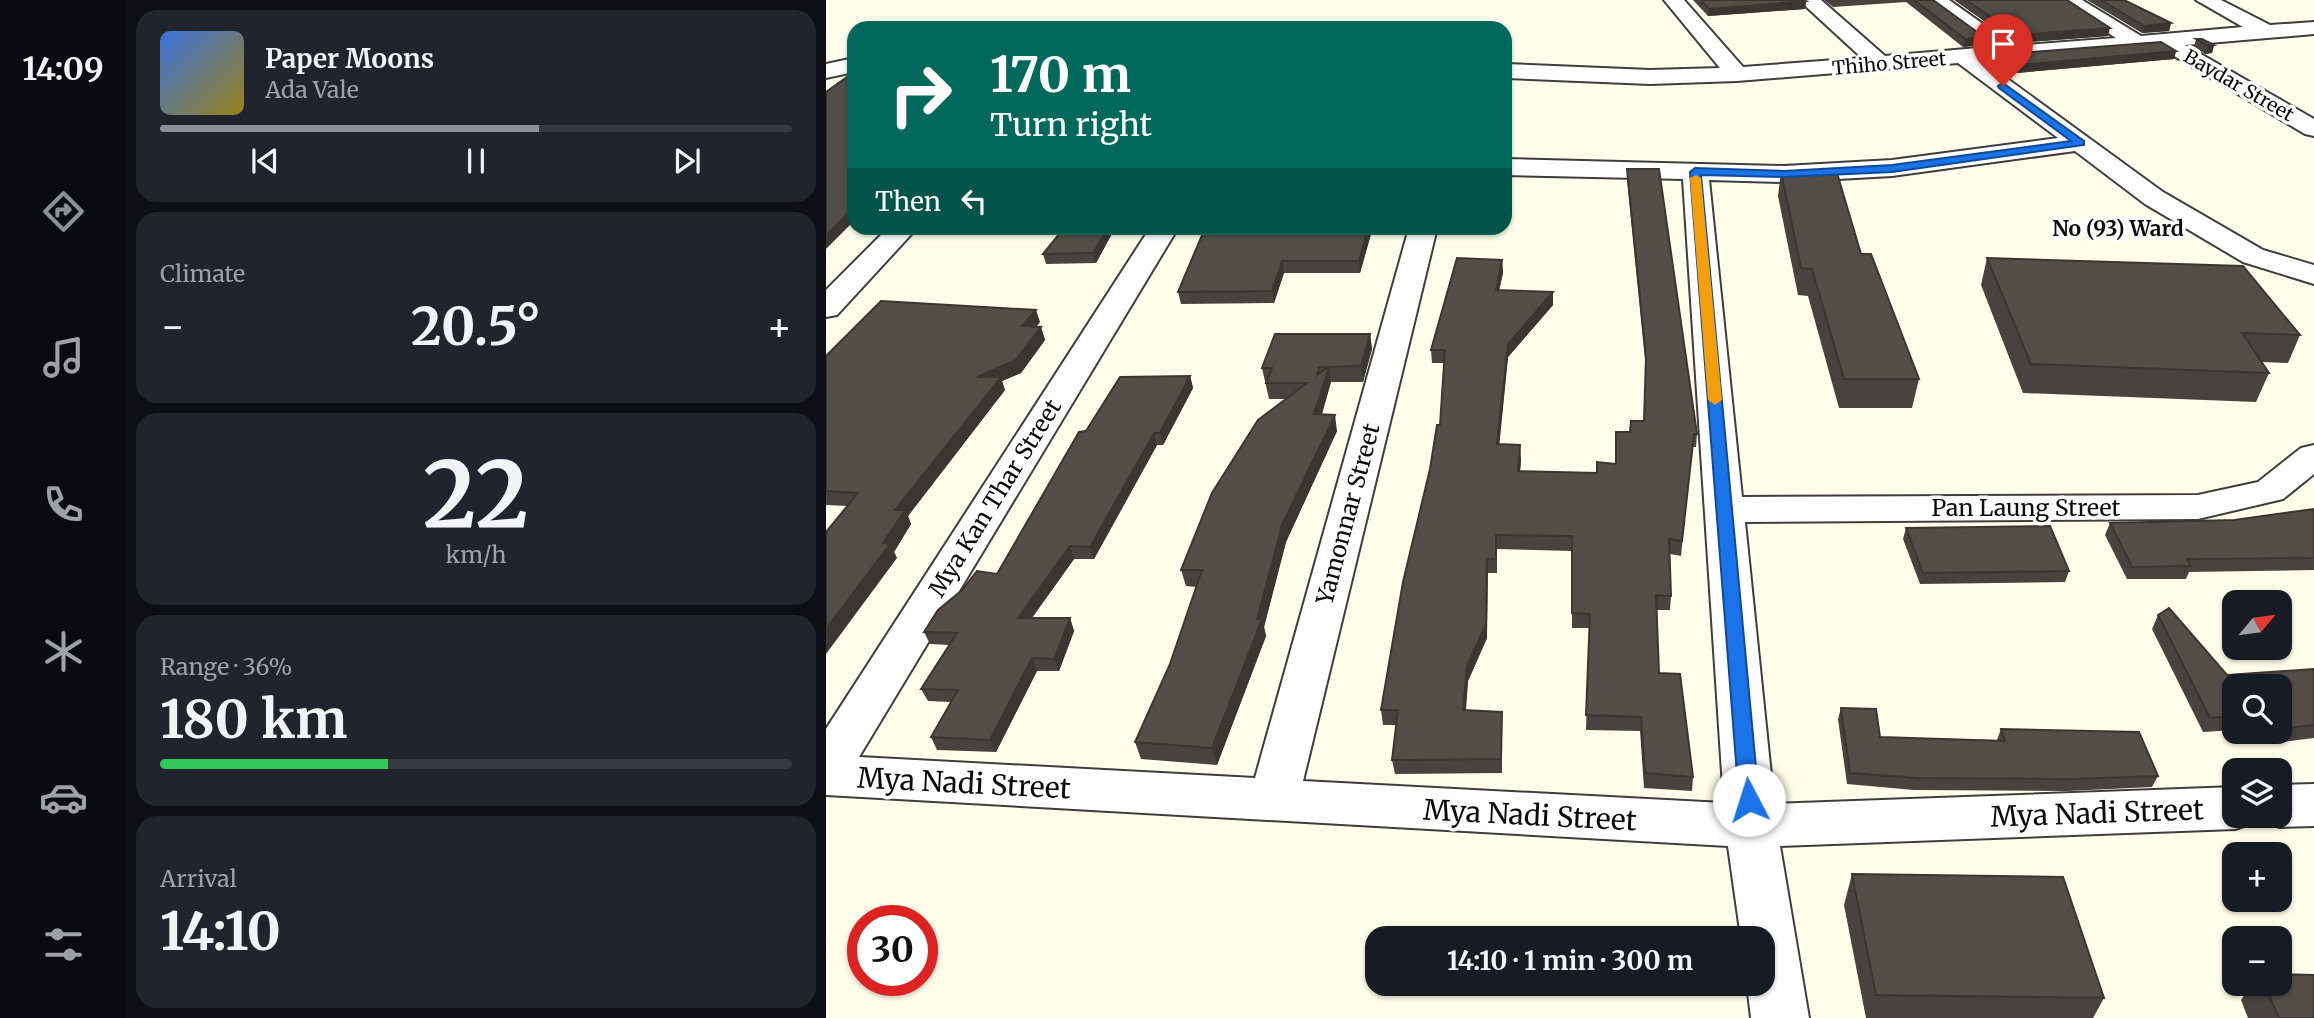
<!DOCTYPE html>
<html lang="en">
<head>
<meta charset="utf-8">
<style>
	:root { --surface:#171b24; --page:#20242c; --text:#f1f3f6; --muted:#9ea1a6; --line:#363941; --accent:#8c9099 }
	body { margin:0; font-family:Merriweather,serif; background:var(--page); color:var(--text); height:100vh; display:flex; flex-direction:column; font-size:26px; white-space:nowrap }
	* { box-sizing:border-box; margin:0 }
	p { font-size:23px; color:var(--muted) }
	.icon { flex:none; width:38px; height:38px; fill:none; stroke:currentColor; stroke-width:2; stroke-linecap:round; stroke-linejoin:round }
	.map { position:relative; flex:1; overflow:hidden }
	.details { display:flex; flex-direction:column; gap:10px; padding:10px; background:#0d0f14; width:700px }
	.details>* { flex:none }
	.banner { position:absolute; left:21px; top:21px; width:665px; height:214px; border-radius:21px; box-shadow:0 2px 5px #0004; background:#00695c; color:#fff; overflow:hidden }
	.needle { width:46px; rotate:61deg }
	.buttons { position:absolute; left:1396px; top:590px; display:grid; gap:14px }
	.buttons a { display:grid; place-items:center; width:70px; height:70px; border-radius:14px; background:var(--surface); box-shadow:0 2px 5px #0004; font-size:35px }
	.speed { position:absolute; left:21px; top:905px; display:flex; gap:14px; font-size:35px; font-weight:700; text-align:center }
	.speed>* { display:grid; place-content:center; width:91px; height:91px; border-radius:50%; background:var(--surface); box-shadow:0 2px 5px #0004; line-height:1 }
	.speed .limit { border:10px solid #d22; background:#fff; color:#111 }
	.pin { position:absolute; display:grid; place-items:center; width:60px; height:60px; color:#fff; margin:-72px -30px; border-radius:50% 50% 50% 0; rotate:-45deg; box-shadow:0 0 7px #0007 }
	.pin .icon { rotate:45deg }
	.me { position:absolute; width:77px; margin:-38px; rotate:355deg; stroke-linejoin:round; filter:drop-shadow(0 0 5px #0008) }
	.turn { display:flex; align-items:center; gap:24px; height:147px; padding:0 28px; font-size:32px }
	.turn .icon { width:91px; height:91px; stroke-width:2.5 }
	.turn b { display:block; font-size:49px; line-height:60px }
	.then { display:flex; align-items:center; height:66px; padding:0 28px; background:#0003; gap:14px; font-size:26px }
	.big { font-size:52px; font-weight:700; line-height:1.1 }
	.details .tile { flex:1; display:flex; flex-direction:column; justify-content:center; gap:10px; min-width:0; padding:0 24px; border-radius:21px; background:var(--page) }
	.details .dial { align-items:center; gap:0 }
	.dial b { font-size:91px; line-height:1 }
	.song { display:flex; align-items:center; gap:21px }
	.cover { width:84px; height:84px; border-radius:10px; background:linear-gradient(135deg,hsl(220 70% 55%),hsl(50 70% 35%)) }
	.played { height:7px; border-radius:4px; background:linear-gradient(90deg,var(--accent) 60%,var(--line) 60%) }
	.keys { display:flex; justify-content:space-around; direction:ltr }
	.heat { display:flex; justify-content:space-between; align-items:center; font-size:38px; direction:ltr }
	.charge { height:10px; border-radius:5px; background:linear-gradient(90deg,#34c759 36%,var(--line) 0) }
	.trip { position:absolute; left:539px; top:926px; width:410px; height:70px; border-radius:21px; background:var(--surface); box-shadow:0 2px 5px #0004; font-weight:700; line-height:70px; text-align:center }
	main { display:flex; flex:1; min-height:0 }
	.dock { display:flex; flex-direction:column; width:126px; justify-content:space-around; align-items:center; background:#090b0e; color:var(--muted) }
	.dock .icon { width:49px; height:49px }
	.dock .on { color:var(--accent) }
	.dock b { font-size:32px; color:var(--text) }
	.map>svg:first-child { display:block }
</style>
</head>
<body>
<main>
<nav class="dock">
<b>14:09</b>
<svg class="icon on" aria-label="directions" viewBox="0 0 24 24"><path d="M12 3l9 9-9 9-9-9zM9 14v-3h6M13 9l2 2-2 2"/></svg>
<svg class="icon" aria-label="music" viewBox="0 0 24 24"><path d="M9 18V5l10-2v13"/><circle cx="6" cy="18" r="3"/><circle cx="16" cy="16" r="3"/></svg>
<svg class="icon" aria-label="phone" viewBox="0 0 24 24"><path d="M5 4h4l2 5-3 2q2 4 5 5l2-3 5 2v4C11 20 4 13 5 4z"/></svg>
<svg class="icon" aria-label="climate" viewBox="0 0 24 24"><path d="M12 3v18M4 7l16 10M4 17L20 7"/></svg>
<svg class="icon" aria-label="car" viewBox="0 0 24 24"><path d="M5 17H2v-5l4-1 3-4h7l3 4 3 1v5h-3M9 17h6M6 11h13"/><circle cx="7" cy="17" r="2"/><circle cx="17" cy="17" r="2"/></svg>
<svg class="icon" aria-label="filters" viewBox="0 0 24 24"><path d="M4 7h16M4 17h16"/><circle cx="9" cy="7" r="2"/><circle cx="15" cy="17" r="2"/></svg>
</nav>
<section class="details">
<div class="tile">
<div class="song"><i class="cover"></i><div><b>Paper Moons</b><p>Ada Vale</p></div></div>
<div class="played"></div>
<div class="keys"><svg class="icon" aria-label="previous" viewBox="0 0 24 24"><path d="M18 5L8 12l10 7zM5 5v14"/></svg><svg class="icon" aria-label="pause" viewBox="0 0 24 24"><path d="M8 5v14M16 5v14"/></svg><svg class="icon" aria-label="next" viewBox="0 0 24 24"><path d="M6 5l10 7-10 7zM19 5v14"/></svg></div>
</div>
<div class="tile"><p>Climate</p>
<div class="heat"><a>−</a><b class="big">20.5°</b><a>+</a></div>
</div>
<div class="tile dial"><b>22</b><p>km/h</p></div>
<div class="tile"><p>Range · 36%</p><b class="big">180 km</b><div class="charge"></div></div>
<div class="tile"><p>Arrival</p><b class="big">14:10</b></div>
</section>
<div class="map">
<svg width="1488" height="1018" viewBox="0 0 1488 1018">
	<rect width="100%" height="100%" fill="#fffeea"/>
	<g fill="none" stroke-linecap="round" stroke-linejoin="round">
		<defs>
			<g id="minor">
				<path d="M838,0h20l59,67 119,-9 -63,-58h22l64,56 104,-9 -63,-47h23l65,46 102,-8 -58,-38h24l59,36 102,-9 -47,-27h25l49,25 44,-3v12l-129,11 129,74v17l-9,-2 -146,-87 -176,14 180,131 100,58 51,15v19l-71,-22 -98,-58 -70,-53 -183,25 -108,6 -75,-2 33,317 456,-2 60,-13 43,-34 13,-3v29l-31,25 -85,20 -453,3 29,282 461,-17v29h21l-3,7 -18,6 -455,17 29,172h-58l-4,-34h15v-46h-21l-13,-92 -902,-51v-66l324,-501h28l-319,529 396,21 154,-550h28l-134,553 421,22 -41,-624 -178,-4v-16l279,7 108,-6 166,-22 -100,-75 -221,18 -87,3 -145,-6v-14l145,6 70,-2z"/>
				<path d="M28,58v14l-28,6v-14z"/>
				<path d="M62,228h29l-80,87 -11,2v-27z"/>
				<path d="M1488,784v42l-34,1 -18,-6 -2,-5h20v-31z"/>
			</g>
		</defs>
		<use href="#minor" stroke="#3e3e3e" stroke-width="4"/>
		<use href="#minor" fill="#fff" fill-rule="evenodd"/>
	</g>
	<g fill="#47433e">
		<path d="M867,0h111l2,1 -1,8 -97,7z"/>
		<path d="M998,0h109l51,37 -2,8 -19,2 -57,-45 -73,5z"/>
		<path d="M1128,0h113l41,36 -93,7z"/>
		<path d="M1261,0h37l47,23 -2,8 -27,2z"/>
		<path d="M1370,39l18,6 -2,8 -7,1 -11,-7z"/>
		<path d="M1350,51l-2,8 -169,15 -15,-11 2,-8z"/>
		<path d="M801,169l70,265 -1,13h-4l-11,109 -11,-2 1,42 -1,14h-13l2,63 34,104 -1,14 -48,-3 -4,-57 -54,-1 3,-102h-17v-77l-75,-2v24h-9l-1,65 -19,43 -2,29 36,16v47l-107,1 -3,-14 4,-35h-13l-2,-15 59,-285 4,-62h-12l-1,-13 71,-90 1,13 -4,18 54,14 -45,52 -9,87 22,15 -1,12 77,2 18,-9 1,-32h14l14,-11 2,-51 -19,-190z"/>
		<path d="M955,171l80,83 58,125 -7,29h-73l-31,-112 -10,-1 -20,-99z"/>
		<path d="M289,228l-19,35 -50,1 -3,-10z"/>
		<path d="M379,228h166v6l-11,39h-76l-10,30 -93,1 -3,-12z"/>
		<path d="M1161,258l313,77 -12,28 -26,-1 7,11 -13,29 -233,-9 -42,-108z"/>
		<path d="M214,322l-4,5h5l4,13 -24,33 -19,8 3,9 -97,126 3,8 -17,28 3,6 -49,-52 -22,-1v-149z"/>
		<path d="M544,334l2,15 -9,33h-32l-9,32 15,17 -51,111 -22,85 2,9 -49,129 -76,-6 -6,-17 35,-78 26,-77 -10,-1 -5,-16 105,-171h-17l-7,-31z"/>
		<path d="M364,376l3,12 -30,57h-6l-63,114h-20l-42,59h38l4,13 -15,40h-22l-41,81 -59,-2 -6,-13 20,-35 -23,-1 -7,-12 28,-44 -19,-1 -6,-12 73,-58z"/>
		<path d="M1488,509v61l-125,2 -3,7h-59l-22,-44 5,-12 124,-3z"/>
		<path d="M1080,528l163,43 -4,11 -145,2 -17,-45z"/>
		<path d="M1332,615l69,60 87,-6v69l-49,6 -9,-12h24v-46h-45v44l-32,2 -51,-103z"/>
		<path d="M1015,708l39,29 117,3 4,-11 157,47 -6,11 -85,4 -153,-1 -67,-6 -9,-65z"/>
		<path d="M1026,874l252,124 -11,20h-227l-22,-113z"/>
		<path d="M1426,984h28l34,34h-66l-7,-18z"/>
	</g>
	<g fill="#3a3732">
		<path d="M980,1l-1,8 -97,7 1,-7z"/>
		<path d="M1345,23l-2,8 -27,2 2,-7z"/>
		<path d="M1284,28l-2,8 -93,7 2,-8z"/>
		<path d="M1158,37l-2,8 -19,2 2,-8z"/>
		<path d="M1388,45l-2,8 -7,1 3,-8z"/>
		<path d="M1350,51l-2,8 -169,15 2,-8z"/>
		<path d="M28,208v13l-28,28v-14z"/>
		<path d="M282,228h7l-19,35 -3,-10z"/>
		<path d="M542,228h3v6l-11,39 -1,-12z"/>
		<path d="M676,260l1,13 -7,30v-13z"/>
		<path d="M456,261l2,12 -10,30 -2,-12z"/>
		<path d="M727,292v13l-45,52 -10,101 -1,-14 11,-100z"/>
		<path d="M210,310l4,12 -14,17 -4,-13z"/>
		<path d="M215,327l4,13 -24,33 -19,8 3,9 -97,126 3,8 -17,28 3,6 -71,96v-25l57,-86 12,-33 82,-133z"/>
		<path d="M544,334l2,15 -9,33 -2,-16z"/>
		<path d="M503,367l2,15 -14,48 -3,-16z"/>
		<path d="M364,376l3,12 -30,57 -3,-12z"/>
		<path d="M509,415l2,16 -51,111 -22,85 2,9 -49,129 -5,-17 70,-223z"/>
		<path d="M328,433l3,12 -63,114 -4,-12z"/>
		<path d="M694,445l1,14 -2,26 -1,-14z"/>
		<path d="M244,546l4,13 -51,71 -5,-12z"/>
		<path d="M661,559v79l-19,43 -4,43 -1,-14 4,-44z"/>
		<path d="M244,618l4,13 -15,40 -5,-12z"/>
		<path d="M206,658l5,13 -41,81 -6,-12z"/>
		<path d="M676,712v61l-1,-14z"/>
	</g>
	<g fill="#534e48" stroke="#3a3732" stroke-width="2" fill-rule="evenodd">
		<path d="M875,0h103l2,1 -97,8z"/>
		<path d="M1088,0h19l51,37 -19,2z"/>
		<path d="M1140,0h101l43,28 -93,7z"/>
		<path d="M1275,0h23l47,23 -27,3z"/>
		<path d="M1370,39h6l12,6 -6,1z"/>
		<path d="M1335,42l15,9 -169,15 -15,-11z"/>
		<path d="M28,72v136l-28,27v-143z"/>
		<path d="M801,169h32l38,265h-3l-12,107 -13,-2 2,57 -15,-1 3,78 21,1 13,103 -48,-4 -4,-56 -55,-2 4,-101 -18,-1v-77l-76,-1v24h-9l-1,65 -19,42 -4,44 39,2 -1,47 -109,1 6,-50h-17l22,-128 27,-113 7,-44h3l5,-75h-14l26,-92 45,2 -6,30 57,2 -45,52 -11,100 23,1 -2,26 79,2v-11l19,2v-32h14l1,-11h13l2,-64z"/>
		<path d="M955,171l56,2 24,81h10l48,125h-75l-32,-110 -11,-1z"/>
		<path d="M238,228h44l-15,25 -50,1z"/>
		<path d="M379,228h163l-9,33h-77l-10,30 -94,1z"/>
		<path d="M1161,258l256,8 57,69 -58,-2 27,40 -238,-9z"/>
		<path d="M55,301l155,9 -14,16 19,1 -25,33 -39,17h24l-106,133h10l-22,33 7,1 -64,85v-97l32,-39 -32,-2v-135z"/>
		<path d="M449,334h95l-9,32 -32,1 -15,47 21,1 -53,110 -25,94h5l-50,129 -77,-6 35,-78 32,-94h-21l31,-77 46,-73 49,-37h-41l6,-15h-10zM493,367h9l-11,8z"/>
		<path d="M364,376l-30,57h-6l-64,114 -20,-1 -52,72h52l-16,41 -22,-1 -42,82 -59,-3 27,-47 -37,-1 36,-56 -33,-1 14,-22 23,-19 16,-20 20,3 82,-142 7,-1 34,-54z"/>
		<path d="M1488,509v49l-127,1 4,7 -59,1 -22,-44 124,-3z"/>
		<path d="M1224,526l19,45 -146,2 -17,-45z"/>
		<path d="M1343,608l58,67 87,-6v56l-34,4v-43h-45v30l-25,2 -52,-103z"/>
		<path d="M1015,708l35,1 4,28 125,4 -4,-12 138,3 19,44 -86,3 -154,-1 -68,-5z"/>
		<path d="M1026,874l211,3 41,121 -228,-3z"/>
		<path d="M1454,974l34,1v43h-35l-15,-34h16z"/>
	</g>
	<path fill="#1a73e8" stroke="#114b97" stroke-width="2" d="M1177,83l81,58v4l-192,27 -108,5 -83,-2 58,625 -3,6 -7,3 -7,-3 -3,-6 -49,-628 5,-4 89,3 108,-6 179,-24 -72,-53 -1,-2z"/>
	<path fill="#f59e0b" d="M870,175l5,3 21,222 -7,5 -7,-5 -18,-222z"/>
	<g text-anchor="middle" stroke-width="7" stroke-linejoin="round" paint-order="stroke">
		<g font-size="19" fill="#0b0b0b" stroke="#fff">
			<text transform="translate(1063 63) rotate(-5)" y="7">Thiho Street</text>
			<text transform="translate(1413 85) rotate(30)" y="7">Baydar Street</text>
		</g>
		<g font-size="21" font-weight="bold" fill="#0b0b0b" stroke="#fff">
			<text x="1292" y="236">No (93) Ward</text>
		</g>
		<g font-size="23" fill="#0b0b0b" stroke="#fff">
			<text transform="translate(169 498) rotate(-58)" y="8">Mya Kan Thar Street</text>
			<text x="1200" y="516">Pan Laung Street</text>
			<text transform="translate(522 514) rotate(-75)" y="8">Yamonnar Street</text>
		</g>
		<g font-size="28" fill="#0b0b0b" stroke="#fff">
			<text transform="translate(138 783) rotate(3)" y="10">Mya Nadi Street</text>
			<text transform="translate(1271 813) rotate(-2)" y="10">Mya Nadi Street</text>
			<text transform="translate(704 815) rotate(3)" y="10">Mya Nadi Street</text>
		</g>
	</g>
</svg>
<div class="buttons">
<a><svg class="needle" viewBox="-14 -14 28 28"><path d="M0-13l5 13h-10z" fill="#e53935"/><path d="M0 13l5-13h-10z" fill="#9ea1a6"/></svg></a>
<a><svg class="icon" aria-label="search" viewBox="0 0 24 24"><circle cx="10" cy="10" r="6"/><path d="M15 15l6 6"/></svg></a>
<a><svg class="icon" aria-label="layers" viewBox="0 0 24 24"><path d="M12 4l9 5-9 5-9-5zM3 14l9 5 9-5"/></svg></a>
<a>+</a>
<a>−</a>
</div>
<div class="speed"><div class="limit">30</div></div>
<div class="pin" style="left:1177px;top:86px;background:#d93025"><svg class="icon" aria-label="arrive" viewBox="0 0 24 24"><path d="M6 21V4h12l-3 4 3 4H6"/></svg></div>
<svg class="me" style="left:923px;top:800px" viewBox="-20 -20 40 40"><circle r="19" fill="#fff"/><path d="M0-13L10 11 0 6-10 11z" fill="#1a73e8"/></svg>
<div class="trip">14:10 · 1 min · 300 m</div>
<div class="banner">
<div class="turn"><svg class="icon" aria-label="right" viewBox="0 0 24 24"><path d="M7 20v-9h11M14 6l5 5-5 5"/></svg><div><b>170 m</b>Turn right</div></div>
<div class="then">Then<svg class="icon" aria-label="left" viewBox="0 0 24 24"><path d="M17 20v-9H6M10 6l-5 5 5 5"/></svg></div>
</div>
</div>
</main>
</body>
</html>
